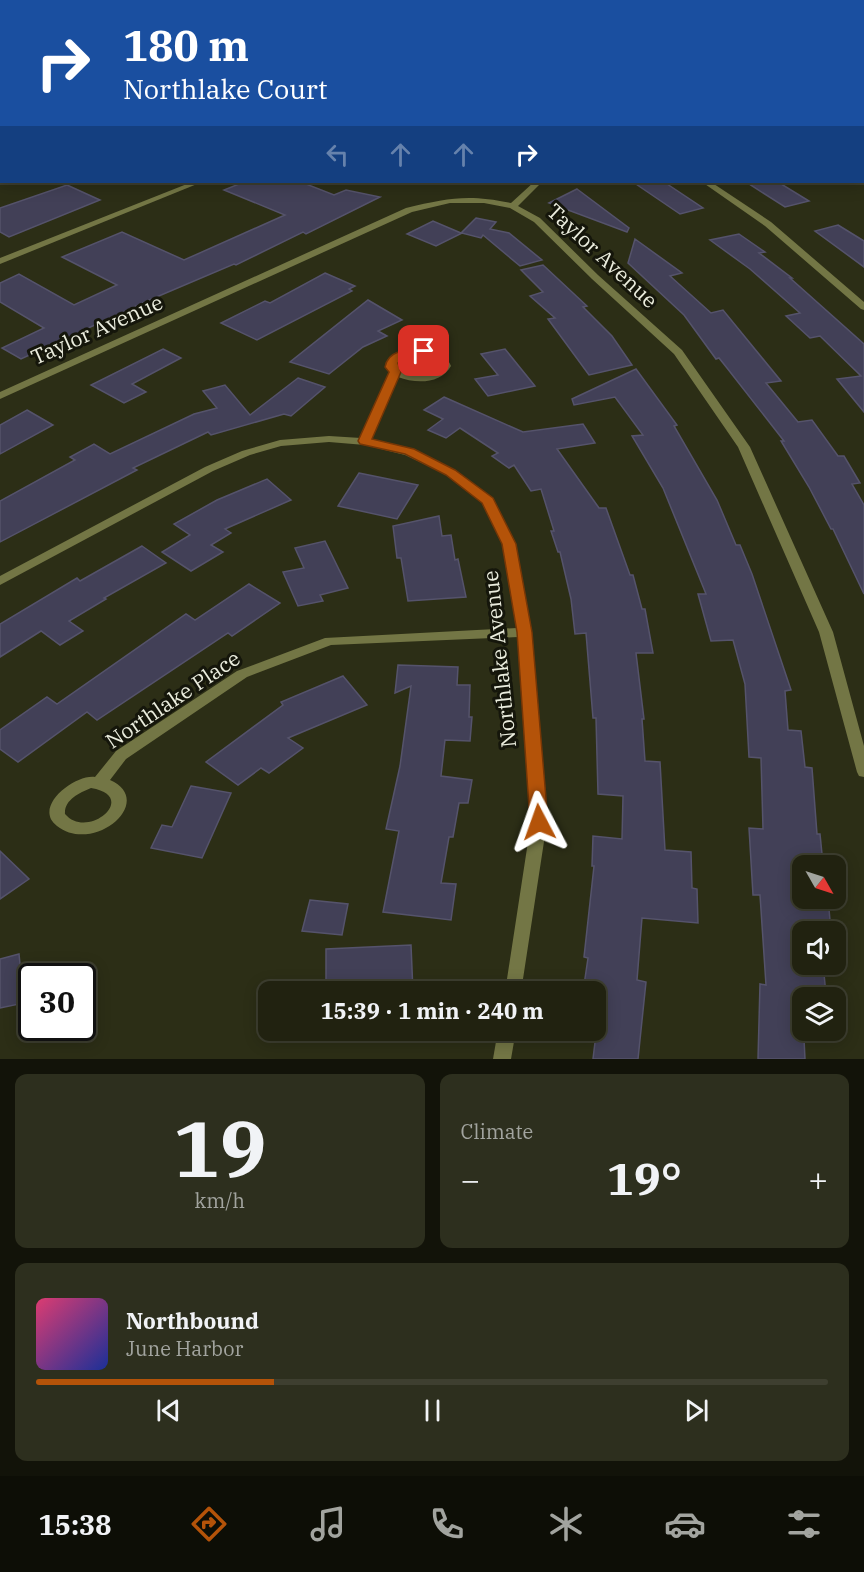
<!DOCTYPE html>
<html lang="en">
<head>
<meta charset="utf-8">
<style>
	:root { --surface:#212210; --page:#2d2f1e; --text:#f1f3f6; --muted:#a2a49f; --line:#3e3f30; --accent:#b45309 }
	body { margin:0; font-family:"IBM Plex Serif",serif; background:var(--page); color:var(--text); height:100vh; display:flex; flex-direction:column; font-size:22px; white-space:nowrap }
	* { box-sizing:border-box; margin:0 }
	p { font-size:20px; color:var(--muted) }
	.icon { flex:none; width:33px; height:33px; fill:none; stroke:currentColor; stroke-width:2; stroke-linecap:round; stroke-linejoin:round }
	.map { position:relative; height:1059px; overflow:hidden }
	.sheet { display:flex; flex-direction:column; gap:15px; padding:15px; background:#121309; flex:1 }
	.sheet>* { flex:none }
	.guide { position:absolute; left:0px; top:0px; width:864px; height:183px; box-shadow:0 3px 15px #0003,0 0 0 2px var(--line); background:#1a4fa0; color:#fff; overflow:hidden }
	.needle { width:39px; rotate:129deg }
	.tools { position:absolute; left:792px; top:855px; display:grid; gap:12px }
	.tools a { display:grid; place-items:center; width:54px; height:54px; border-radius:12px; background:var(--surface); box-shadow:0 3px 15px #0003,0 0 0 2px var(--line); font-size:30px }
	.speed { position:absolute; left:18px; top:963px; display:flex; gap:12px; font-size:30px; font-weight:700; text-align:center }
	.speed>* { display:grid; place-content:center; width:78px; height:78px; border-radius:50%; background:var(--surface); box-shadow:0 3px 15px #0003,0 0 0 2px var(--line); line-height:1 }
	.speed .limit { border:3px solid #111; border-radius:9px; background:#fff; color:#111 }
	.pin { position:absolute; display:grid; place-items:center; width:51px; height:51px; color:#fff; margin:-26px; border-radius:12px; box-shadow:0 3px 9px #0006 }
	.me { position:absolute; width:66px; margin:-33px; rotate:356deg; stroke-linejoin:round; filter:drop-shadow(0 0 4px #0008) }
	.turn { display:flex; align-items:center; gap:21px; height:126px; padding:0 24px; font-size:27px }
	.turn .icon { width:78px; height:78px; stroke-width:2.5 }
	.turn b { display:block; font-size:42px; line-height:51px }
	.lanes { display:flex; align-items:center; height:57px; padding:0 24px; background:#0003; justify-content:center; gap:30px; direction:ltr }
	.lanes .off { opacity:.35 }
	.big { font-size:45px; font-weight:700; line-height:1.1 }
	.sheet .tile { flex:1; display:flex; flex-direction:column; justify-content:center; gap:9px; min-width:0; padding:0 21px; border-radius:12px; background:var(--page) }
	.sheet .dial { align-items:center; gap:0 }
	.dial b { font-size:78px; line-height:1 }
	.song { display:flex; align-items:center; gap:18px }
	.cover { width:72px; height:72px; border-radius:9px; background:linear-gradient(135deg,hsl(340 70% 55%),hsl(230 70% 35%)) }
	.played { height:6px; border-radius:3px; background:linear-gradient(90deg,var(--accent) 30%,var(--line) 30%) }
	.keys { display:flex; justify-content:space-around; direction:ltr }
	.heat { display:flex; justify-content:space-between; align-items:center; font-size:33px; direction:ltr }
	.sheet .tiles { flex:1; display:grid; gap:15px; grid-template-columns:1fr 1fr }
	.tile:last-child { grid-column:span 2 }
	.trip { position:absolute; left:258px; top:981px; width:348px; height:60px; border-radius:12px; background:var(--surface); box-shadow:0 3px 15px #0003,0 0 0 2px var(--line); font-weight:700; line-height:60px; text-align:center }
	.menu { display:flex; height:96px; justify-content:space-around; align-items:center; background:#0d0e06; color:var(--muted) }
	.menu .icon { width:42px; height:42px }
	.menu .current { color:var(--accent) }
	.menu b { font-size:27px; color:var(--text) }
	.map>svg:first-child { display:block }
</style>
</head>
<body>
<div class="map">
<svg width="864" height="1059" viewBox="0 0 864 1059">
	<rect width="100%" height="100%" fill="#2c2e16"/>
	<path fill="#343616" d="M485,0l-483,2 -2,148v-149z"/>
	<g fill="#424057" stroke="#55536b" stroke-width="1.5">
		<path d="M244,182h57l33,13 12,-5 34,7 -74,37 -3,-2 -67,33 -2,-1 -87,37 -126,58 -19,-11 42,-20 -44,-26v-19l19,-9 55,31 43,-20 -55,-28 60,-25 62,28 101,-45 -61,-25z"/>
		<path d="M633,182h31l39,26 -23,6z"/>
		<path d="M746,182h32l31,19 -24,6z"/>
		<path d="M67,185l33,15 -91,37 -9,-5v-24z"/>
		<path d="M577,189l52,39 -2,4 -78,-29z"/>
		<path d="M476,218l20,4 -6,7 19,4 33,27 -22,6 -37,-31 -2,3 -19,-5 -26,13 -29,-12 26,-13 28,12z"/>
		<path d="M838,225l26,16v26l-49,-36z"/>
		<path d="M739,234l26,18 -6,1 33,25h-2l74,66v68l-27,-33 24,-3 -41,-40 -10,2 -24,-22 14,-3 -50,-44 -40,-29z"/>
		<path d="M635,239l47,34 -12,3 41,37 12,-3 58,71 -15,2 32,39 14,-2 26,36h6l16,27 -8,1 12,21v89l-31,-65h-2l-22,-42 -28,-46h3l-57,-73 -8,-10 -3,1 -32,-44 -56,-52z"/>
		<path d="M543,265l44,41 -4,1 29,29 20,29 -43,10 -41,-56 7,-1 -25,-22 13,-4 -22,-22z"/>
		<path d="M325,273l30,13 -6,3 3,2 -95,49 -36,-17 44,-22 5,2z"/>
		<path d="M368,300l34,20 -24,11 9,5 -24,11 -34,27 -39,-12z"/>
		<path d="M163,349l18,9 -49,26 14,8 -22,11 -33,-18z"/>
		<path d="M505,349l30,37 -47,10 -13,-17 23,-4 -17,-21z"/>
		<path d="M636,369l41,56 -3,1 43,74 19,45h4l12,29 39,116 -6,1 3,39 13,1 4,36 7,1 5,66h3l3,30 -30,-3 4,45 32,3 2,23h-29v32h21l3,30 11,2 2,37 -18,-3h15v-32h-34l3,61h-47l2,-75 6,1 -6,-90h-7l-4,-67 14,1 -2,-71 -12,-1 -4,-73 -12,-44 -22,1 -13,-47h8l-43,-106 -31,-52 11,-1 -28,-38 -41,8 -2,-6z"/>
		<path d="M298,378l27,9 -34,29 -7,-2 -73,21 -3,-3 -75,36 4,2 -137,72v-41l75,-41 -5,-3 24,-13 16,10 84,-40 23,-6 -14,-17 22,-6 25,30z"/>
		<path d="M444,397l79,35 60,-8 12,19 -38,6 42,59h7l24,67h3l9,34h3l8,44h-17l8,66h-2l3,42 15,1 5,88 26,2 1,36 5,1 1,34 -56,-5 -5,62 9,2 -8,77h-45l6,-50h-3v-17h-13l5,-34 -4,-1 10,-91h-2l1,-30 29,3 1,-43 -25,-2 -2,-76h-3l-7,-85 -11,1 -4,-35 -11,-47h-2l-7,-21h3l-13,-42 -10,2 -17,-26 -5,3 -17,-12 6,-3 -38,-25 -14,10 -18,-8 15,-11 -19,-9z"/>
		<path d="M27,410l26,15 -53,29v-29z"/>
		<path d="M359,473l59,12 -21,34 -59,-13z"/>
		<path d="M267,479l24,21 -66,29 6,4 -20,12 12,7 -32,19 -29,-19 28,-17 -16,-11 43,-24z"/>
		<path d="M439,516l3,20 9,-1 4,25 3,-1 8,38 -58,4 -7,-43h-4l-4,-32z"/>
		<path d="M325,541l23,47 -28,7 3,6 -25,5 -15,-34 21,-4 -9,-20z"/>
		<path d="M142,546l24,17 -62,35 2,1 -37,22 14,10 -23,14 -19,-14 -41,26v-33l77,-46 3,3z"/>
		<path d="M249,584l31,19 -48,33 -4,-3 -131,87 -10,-8 -69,50 -18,-13v-19l47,-33 10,7 129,-90 9,6z"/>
		<path d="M398,665l60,2 -1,18h13l-1,32h3l-2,24 -25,-1 -4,36 31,4 -4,23h-9l-6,34h-4l-8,46 15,1 -5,36 -68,-8 16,-81 -13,-2 14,-63 11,-80 -16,7z"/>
		<path d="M343,676l24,29 -79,33 15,10 -34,25 -8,-5 -23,17 -32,-23 77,-57 -2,-3z"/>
		<path d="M191,786l40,7 -29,65 -51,-10 11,-23 10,2z"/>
		<path d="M0,851l29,28 -29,20z"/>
		<path d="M310,900l38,4 -6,31 -40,-4z"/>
		<path d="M411,945l2,47h-87v-43z"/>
		<path d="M19,954l5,49 -24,5v-49z"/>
	</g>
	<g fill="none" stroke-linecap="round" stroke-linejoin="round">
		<g fill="#737645" fill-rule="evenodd">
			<path d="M38,0h6l-1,2h-8z"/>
			<path d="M203,0h6l-1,2h-8z"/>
			<path d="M402,0h6l-1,2h-8z"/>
			<path d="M412,0l9,2h-8z"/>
			<path d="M470,0h6l-1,2h-7z"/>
			<rect x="0" y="11" width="2" height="2"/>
			<path d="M0,62h2v3l-2,1z"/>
			<path d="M0,110l2,1v4l-2,-1z"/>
		</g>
		<g fill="#737645" fill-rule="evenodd">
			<rect x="862" y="28" width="2" height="4"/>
			<path d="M192,182h10l-202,82v-6z"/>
			<path d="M534,182h8l-24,24 22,12 58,57 84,75 68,97 83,185 31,114v31l-5,-1 -2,-4 -38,-140 -81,-185 -64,-93 -82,-75 -58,-57 -24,-14 -26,-5h-34l-38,9 -412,187v-7l406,-184c42,-10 62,-14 105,-5z"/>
			<path d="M702,182h9l60,40 93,80v8l-3,-1 -96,-83z"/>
			<path d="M414,348c14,1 32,4 37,18 -10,18 -35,18 -53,11l-27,63 42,10 42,21 37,28 23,45 16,88 16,190 -26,170h-16l26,-170 -13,-185 -187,8 -84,32 -121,82 -16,21c47,21 -16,75 -53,46 -25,-19 18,-52 38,-49l21,-26 121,-80 88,-33 192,-10 -14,-84 -20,-41 -36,-28 -42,-20 -40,-10 -36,-3 -48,4 -31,9 -37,16 -213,114v-9l205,-109 37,-16 38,-11 49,-4 32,2 30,-67 -3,-5c2,-13 15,-15 26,-18zM415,354c9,1 21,3 26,12 -11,12 -32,13 -43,0v-4l6,-5zM91,788c49,8 -3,53 -26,26 -1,-14 14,-21 26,-26z"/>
			<path d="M498,1030h18l-5,29h-18z"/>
		</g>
		<g fill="#737645" fill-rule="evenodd">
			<path d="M805,0l10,2h-9z"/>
			<rect x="862" y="17" width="2" height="5"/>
		</g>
		<path stroke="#898b77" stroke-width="3" stroke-dasharray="8 4" stroke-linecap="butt" d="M500,2l5,-2"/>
	</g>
	<path fill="#b45309" stroke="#753606" stroke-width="1.5" d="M424,348l4,1v4l-21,3 -9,7 3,9 -29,67 42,10 41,21 38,28 23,46 16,88 16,190 -3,4 -6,2 -6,-2 -3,-4 -13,-190 -15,-88 -20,-41 -36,-28 -41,-21 -45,-10 -2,-3 31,-69 -4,-5c3,-18 25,-18 39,-19z"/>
	<g text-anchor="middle" stroke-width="6" stroke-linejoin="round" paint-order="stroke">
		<g font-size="21" fill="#ebedde" stroke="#15160b">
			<text transform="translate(602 256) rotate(43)" y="7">Taylor Avenue</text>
			<text transform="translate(97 330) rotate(-24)" y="7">Taylor Avenue</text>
			<text transform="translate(500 659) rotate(-96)" y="7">Northlake Avenue</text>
			<text transform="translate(173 700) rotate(-34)" y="7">Northlake Place</text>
		</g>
	</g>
</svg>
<div class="tools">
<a><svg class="needle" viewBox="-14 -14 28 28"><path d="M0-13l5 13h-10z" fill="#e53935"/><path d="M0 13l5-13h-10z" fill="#a2a49f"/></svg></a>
<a><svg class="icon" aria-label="sound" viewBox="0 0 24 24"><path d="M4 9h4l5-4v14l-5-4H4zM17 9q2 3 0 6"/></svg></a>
<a><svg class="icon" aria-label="layers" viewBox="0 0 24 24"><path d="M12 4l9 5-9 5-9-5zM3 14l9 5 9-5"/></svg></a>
</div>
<div class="speed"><div class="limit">30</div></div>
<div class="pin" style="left:424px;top:351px;background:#d93025"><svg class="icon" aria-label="arrive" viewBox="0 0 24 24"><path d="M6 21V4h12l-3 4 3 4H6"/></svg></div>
<svg class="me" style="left:539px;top:822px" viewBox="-20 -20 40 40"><path d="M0-17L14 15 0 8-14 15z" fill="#b45309" stroke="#fff" stroke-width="4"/></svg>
<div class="trip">15:39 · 1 min · 240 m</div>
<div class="guide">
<div class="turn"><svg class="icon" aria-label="right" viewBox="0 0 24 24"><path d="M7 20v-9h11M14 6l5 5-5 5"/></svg><div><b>180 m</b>Northlake Court</div></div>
<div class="lanes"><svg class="icon off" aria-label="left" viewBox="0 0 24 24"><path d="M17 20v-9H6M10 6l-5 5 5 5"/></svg><svg class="icon off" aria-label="ahead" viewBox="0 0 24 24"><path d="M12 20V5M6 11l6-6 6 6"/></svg><svg class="icon off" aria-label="ahead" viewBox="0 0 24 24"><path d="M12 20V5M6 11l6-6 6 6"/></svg><svg class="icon" aria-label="right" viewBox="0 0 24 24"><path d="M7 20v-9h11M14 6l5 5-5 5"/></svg></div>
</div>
</div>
<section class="sheet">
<div class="tiles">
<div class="tile dial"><b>19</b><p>km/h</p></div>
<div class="tile"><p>Climate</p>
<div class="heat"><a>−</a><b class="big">19°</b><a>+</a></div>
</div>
<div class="tile">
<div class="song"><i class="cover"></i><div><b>Northbound</b><p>June Harbor</p></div></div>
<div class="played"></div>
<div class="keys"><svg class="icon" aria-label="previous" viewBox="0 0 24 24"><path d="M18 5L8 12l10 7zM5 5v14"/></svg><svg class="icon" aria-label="pause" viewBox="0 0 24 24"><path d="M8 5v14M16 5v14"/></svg><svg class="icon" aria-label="next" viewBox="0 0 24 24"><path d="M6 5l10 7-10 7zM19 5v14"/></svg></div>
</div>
</div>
</section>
<nav class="menu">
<b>15:38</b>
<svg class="icon current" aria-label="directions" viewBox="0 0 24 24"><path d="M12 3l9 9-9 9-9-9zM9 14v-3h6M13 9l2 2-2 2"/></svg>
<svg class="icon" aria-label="music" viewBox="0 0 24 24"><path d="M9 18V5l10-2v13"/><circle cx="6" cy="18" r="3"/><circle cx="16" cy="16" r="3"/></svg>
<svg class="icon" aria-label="phone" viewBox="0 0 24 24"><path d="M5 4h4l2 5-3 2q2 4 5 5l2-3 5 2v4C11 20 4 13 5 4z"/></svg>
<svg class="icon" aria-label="climate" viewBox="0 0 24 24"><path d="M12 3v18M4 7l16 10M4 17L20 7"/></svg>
<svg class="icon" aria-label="car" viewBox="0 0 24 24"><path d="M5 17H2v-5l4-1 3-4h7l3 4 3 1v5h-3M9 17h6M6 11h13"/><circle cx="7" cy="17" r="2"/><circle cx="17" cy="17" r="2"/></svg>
<svg class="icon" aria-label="filters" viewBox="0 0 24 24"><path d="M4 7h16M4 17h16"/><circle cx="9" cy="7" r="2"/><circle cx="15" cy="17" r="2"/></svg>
</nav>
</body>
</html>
